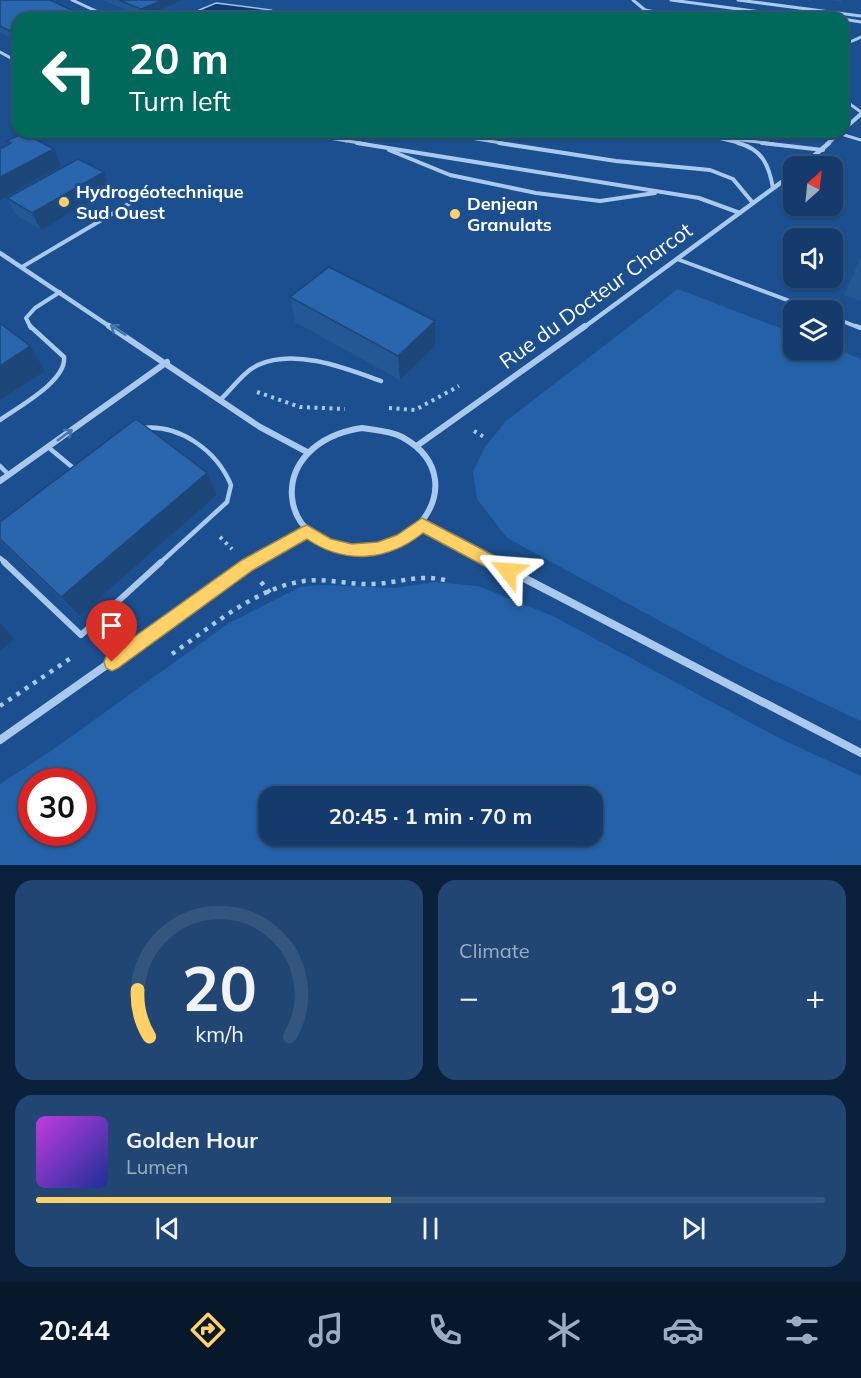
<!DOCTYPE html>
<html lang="en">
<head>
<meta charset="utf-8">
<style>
	:root { --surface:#143b6b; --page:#214673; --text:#f1f3f6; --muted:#9dadc1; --line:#33557e; --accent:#ffd166 }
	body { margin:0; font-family:Mulish,sans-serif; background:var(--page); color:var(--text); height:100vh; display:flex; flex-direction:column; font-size:22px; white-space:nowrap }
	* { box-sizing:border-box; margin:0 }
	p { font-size:20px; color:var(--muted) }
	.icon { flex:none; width:33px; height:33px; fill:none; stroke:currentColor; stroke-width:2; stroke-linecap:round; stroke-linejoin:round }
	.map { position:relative; height:865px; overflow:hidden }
	.panel { display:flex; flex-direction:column; gap:15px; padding:15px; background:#0b203b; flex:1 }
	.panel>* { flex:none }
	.hud { position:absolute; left:12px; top:12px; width:837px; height:126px; border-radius:18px; box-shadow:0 2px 4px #0004,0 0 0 2px var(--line); background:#00695c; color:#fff; overflow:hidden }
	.needle { width:39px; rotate:27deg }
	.buttons { position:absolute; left:783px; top:156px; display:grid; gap:12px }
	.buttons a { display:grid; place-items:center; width:60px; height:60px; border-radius:12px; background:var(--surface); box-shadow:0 2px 4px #0004,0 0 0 2px var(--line); font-size:30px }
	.speed { position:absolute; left:18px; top:768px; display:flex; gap:12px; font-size:30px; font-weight:700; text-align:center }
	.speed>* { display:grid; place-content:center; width:78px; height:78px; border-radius:50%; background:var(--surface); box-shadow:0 2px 4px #0004,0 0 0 2px var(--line); line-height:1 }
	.speed .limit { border:9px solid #d22; background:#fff; color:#111 }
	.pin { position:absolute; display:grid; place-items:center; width:51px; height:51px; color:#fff; margin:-62px -26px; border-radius:50% 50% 50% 0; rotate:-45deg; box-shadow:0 0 6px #0007 }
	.pin .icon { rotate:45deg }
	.me { position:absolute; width:66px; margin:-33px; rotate:298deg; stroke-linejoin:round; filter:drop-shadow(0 0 4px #0008) }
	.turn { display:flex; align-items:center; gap:21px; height:126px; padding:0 18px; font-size:27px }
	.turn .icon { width:78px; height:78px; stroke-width:2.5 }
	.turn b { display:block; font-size:42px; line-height:51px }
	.big { font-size:45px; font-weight:700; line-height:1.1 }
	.panel .widget { flex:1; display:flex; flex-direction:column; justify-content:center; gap:9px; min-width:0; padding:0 21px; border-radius:18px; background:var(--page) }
	.panel .dial { align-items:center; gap:0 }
	.dial svg { height:156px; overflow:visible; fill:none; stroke:var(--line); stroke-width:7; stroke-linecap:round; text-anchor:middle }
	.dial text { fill:var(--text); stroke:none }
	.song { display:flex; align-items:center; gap:18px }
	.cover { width:72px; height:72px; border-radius:9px; background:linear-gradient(135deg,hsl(290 70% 55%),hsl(230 70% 35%)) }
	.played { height:6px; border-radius:3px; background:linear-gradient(90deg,var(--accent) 45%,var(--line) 45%) }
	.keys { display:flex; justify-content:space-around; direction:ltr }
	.heat { display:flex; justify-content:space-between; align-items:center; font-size:33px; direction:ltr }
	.panel .tiles { flex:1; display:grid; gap:15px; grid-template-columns:1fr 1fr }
	.widget:last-child { grid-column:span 2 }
	.trip { position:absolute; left:258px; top:786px; width:345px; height:60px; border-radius:18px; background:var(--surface); box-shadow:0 2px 4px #0004,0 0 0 2px var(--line); font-weight:700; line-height:60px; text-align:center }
	.tabs { display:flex; height:96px; justify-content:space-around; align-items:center; background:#08182b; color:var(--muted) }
	.tabs .icon { width:42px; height:42px }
	.tabs .active { color:var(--accent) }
	.tabs b { font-size:27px; color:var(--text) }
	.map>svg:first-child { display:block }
</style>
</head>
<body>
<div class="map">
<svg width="861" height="865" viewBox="0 0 861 865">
	<rect width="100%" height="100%" fill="#1b4f8f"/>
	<g fill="#2461a8" fill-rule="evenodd">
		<path d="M678,289l115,44 1,17 39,-2 28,11v362l-120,-56 -234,-127 -30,-39 -4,-27 12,-25 21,-26z"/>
		<path d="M434,582l44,4 75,30 226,122 82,38v89h-861v-81l51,-33 178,-128 71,-36 22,-2 72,3zM32,782h50v50h-50zM268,796h324v40h-324z"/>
	</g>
	<path fill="#123a6d" stroke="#9cc4f0" stroke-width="1.5" d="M216,3l55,7 -7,8h-84z"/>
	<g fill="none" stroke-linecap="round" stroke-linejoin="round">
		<g stroke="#a9c9ee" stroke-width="4" stroke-dasharray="3 4.5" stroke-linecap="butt">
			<path d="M257,392l43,15 45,2"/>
			<path d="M389,408l26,2 44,-24"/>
			<path d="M474,431l10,6"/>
			<path d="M220,537l12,12"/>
		</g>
		<g stroke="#a9c9ee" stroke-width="4.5" stroke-dasharray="4 6" stroke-linecap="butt">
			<path d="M261,582l10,12"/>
			<path d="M172,654c39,-27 83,-66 132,-73 23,-3 46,4 69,3 25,-1 46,-10 72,-4"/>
			<path d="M0,706l74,-50"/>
		</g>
		<g stroke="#a9c9ee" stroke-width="3">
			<path d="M72,0l39,18"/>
			<path d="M633,0l12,10 41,8"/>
			<path d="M671,0l90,12 77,6"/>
			<path d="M738,0l123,16"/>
			<path d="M843,19l18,3"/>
			<path d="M843,45l18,-8"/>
			<path d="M0,52l18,10"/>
			<path d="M843,99l18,13"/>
			<path d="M227,132l18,5 59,-3"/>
			<path d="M305,132l-1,2 62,10"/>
			<path d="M432,132l76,12"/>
			<path d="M685,132l24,4"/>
			<path d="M841,134l20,6"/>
			<path d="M346,141l5,-9"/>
			<path d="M743,144l-34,-8 65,8"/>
		</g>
		<g stroke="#a9c9ee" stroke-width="4">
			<path d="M357,143l342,55 41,15"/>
			<path d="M499,143l117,18 94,9 23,9 20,24"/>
			<path d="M738,143c24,6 31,22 35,45"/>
			<path d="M762,143l61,7"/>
			<path d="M389,150l61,25 86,18 64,8 55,-8"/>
			<path d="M677,259l137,51"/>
			<path d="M22,267l110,-65"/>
			<path d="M832,317l28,11"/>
			<path d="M31,328l-5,-10 9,-10 25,-16"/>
		</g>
		<g stroke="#a9c9ee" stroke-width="4.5">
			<path d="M856,326l5,2"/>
			<path d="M220,400c12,-11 23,-28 38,-35 37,-17 87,3 123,16"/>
			<path d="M0,420c18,-13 67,-39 64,-63l-34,-31"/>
			<path d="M142,428c38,-4 75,23 89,57l-4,17 -67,61"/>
			<path d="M48,447l29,24"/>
			<path d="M0,466l9,9"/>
			<path d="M0,558l6,5"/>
		</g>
		<path stroke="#a9c9ee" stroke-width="6" d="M4,562l77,73 80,-73"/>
		<path stroke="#a9c9ee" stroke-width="4" d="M827,144l34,-30"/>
		<g stroke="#a9c9ee" stroke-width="4.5">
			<path d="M802,166l27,-23"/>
			<path d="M0,253l112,75"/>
			<path d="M583,328l211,-155"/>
		</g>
		<g stroke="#a9c9ee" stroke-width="6">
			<path d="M109,326l151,101 47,25"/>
			<path d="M362,428c12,2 29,3 40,9 40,22 44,61 12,93 -13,14 -30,19 -49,20 -92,2 -102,-107 -3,-122z"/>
			<path d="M418,445l167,-119"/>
			<path d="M0,481l167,-119"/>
			<path d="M422,525l74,38"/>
			<path d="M251,563l56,-31"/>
		</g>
		<g stroke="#a9c9ee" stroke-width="8">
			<path d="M493,562l368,191"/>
			<path d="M0,740l253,-178"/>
		</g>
	</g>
	<g fill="#245895">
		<path d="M0,0l18,18v23l-18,-9z"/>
		<path d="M103,0h80l-40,17z"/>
		<path d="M829,0h12v2z"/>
		<path d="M762,132h18l-1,3z"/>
		<path d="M104,172l6,17 -69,41 -25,-15 -9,-17z"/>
		<path d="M861,257v44l-17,-6z"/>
		<path d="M290,297l145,24v25l-35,34 -105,-58z"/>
		<path d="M217,495l-138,121 -69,-65 -10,-10v-19z"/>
	</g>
	<g fill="#1d4779">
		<path d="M163,0h20l-40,17 -2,-8z"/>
		<path d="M54,149l7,17 -61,34v-23z"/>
		<path d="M839,171l-4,8 -3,2v-6z"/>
		<path d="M104,172l6,17 -69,41 -9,-17z"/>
		<path d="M435,321v25l-35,34 -2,-24z"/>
		<path d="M30,346l15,25 -45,29v-34z"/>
		<path d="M207,473l10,22 -138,121 -18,-19z"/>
		<path d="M0,623l14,16 -14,12z"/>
	</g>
	<g fill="#2a66ad" stroke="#1d4779" stroke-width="1.5">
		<path d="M0,0h50l39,18h-71v17l-18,-9z"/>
		<path d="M119,0h44l-22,9z"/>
		<path d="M23,133l31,16 -54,28v-28l11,-6 -4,-2z"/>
		<path d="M78,159l26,13 -72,41 -25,-15z"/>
		<path d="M832,167l7,4 -7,4z"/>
		<path d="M329,267l106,54 -37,35 -108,-59z"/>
		<path d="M0,323l30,23 -30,20z"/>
		<path d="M136,419l71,54 -146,124 -61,-58v-17z"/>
	</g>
	<defs><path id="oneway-shaft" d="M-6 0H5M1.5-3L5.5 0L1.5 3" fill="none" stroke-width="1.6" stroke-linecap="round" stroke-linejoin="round" transform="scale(1.5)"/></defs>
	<g stroke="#4674ac">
		<use href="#oneway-shaft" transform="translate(118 330) rotate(-147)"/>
		<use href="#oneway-shaft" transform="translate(65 435) rotate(-36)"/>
	</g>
	<path fill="#ffd166" stroke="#a68842" stroke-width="1.5" d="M422,518l92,48 2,5 -2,5h-11l-80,-43c-35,28 -78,32 -116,6l-54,31 -135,98 -6,3 -6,-3 -2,-6 2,-5 136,-97 60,-33 5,-2 24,14 21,5 26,-2 19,-7z"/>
	<g fill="#ffd166" stroke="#1b4f8f" stroke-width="2">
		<circle cx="64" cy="202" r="6"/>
		<circle cx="455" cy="214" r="6"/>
	</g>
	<g text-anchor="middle" stroke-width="6" stroke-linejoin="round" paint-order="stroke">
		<g font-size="18" font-weight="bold" fill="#fff" stroke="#1b4f8f" text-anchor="start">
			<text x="76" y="198">Hydrogéotechnique<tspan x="76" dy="21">Sud Ouest</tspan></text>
			<text x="467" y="210">Denjean<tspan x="467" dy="21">Granulats</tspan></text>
		</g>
		<g font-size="21" fill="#fff" stroke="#1b4f8f">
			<text transform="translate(596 296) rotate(-36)" y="7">Rue du Docteur Charcot</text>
		</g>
	</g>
</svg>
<div class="buttons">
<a><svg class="needle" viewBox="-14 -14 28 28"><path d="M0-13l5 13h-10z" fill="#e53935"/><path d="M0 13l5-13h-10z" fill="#9dadc1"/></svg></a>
<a><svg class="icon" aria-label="sound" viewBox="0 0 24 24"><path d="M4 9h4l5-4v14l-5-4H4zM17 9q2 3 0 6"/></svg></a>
<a><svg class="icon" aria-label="layers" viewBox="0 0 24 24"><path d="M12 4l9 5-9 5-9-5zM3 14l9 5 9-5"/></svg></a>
</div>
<div class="speed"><div class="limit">30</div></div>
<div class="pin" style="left:112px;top:662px;background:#d93025"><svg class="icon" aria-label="arrive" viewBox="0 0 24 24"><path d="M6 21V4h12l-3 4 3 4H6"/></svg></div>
<svg class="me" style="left:508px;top:571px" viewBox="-20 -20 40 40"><path d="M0-17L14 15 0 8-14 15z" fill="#ffd166" stroke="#fff" stroke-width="4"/></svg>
<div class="trip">20:45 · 1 min · 70 m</div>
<div class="hud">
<div class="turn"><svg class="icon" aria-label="left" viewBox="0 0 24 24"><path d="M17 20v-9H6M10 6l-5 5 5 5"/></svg><div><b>20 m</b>Turn left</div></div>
</div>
</div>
<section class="panel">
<div class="tiles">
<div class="widget dial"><svg viewBox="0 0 100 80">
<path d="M14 69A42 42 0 1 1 86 69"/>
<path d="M14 69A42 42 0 0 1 8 45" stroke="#ffd166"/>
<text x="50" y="56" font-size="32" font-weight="700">20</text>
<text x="50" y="72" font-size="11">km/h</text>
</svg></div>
<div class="widget"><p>Climate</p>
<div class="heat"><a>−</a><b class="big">19°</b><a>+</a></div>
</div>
<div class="widget">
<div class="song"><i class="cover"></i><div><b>Golden Hour</b><p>Lumen</p></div></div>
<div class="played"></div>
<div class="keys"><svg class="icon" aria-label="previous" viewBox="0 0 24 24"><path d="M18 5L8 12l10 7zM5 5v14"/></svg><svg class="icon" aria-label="pause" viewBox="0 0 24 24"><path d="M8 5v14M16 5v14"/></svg><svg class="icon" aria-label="next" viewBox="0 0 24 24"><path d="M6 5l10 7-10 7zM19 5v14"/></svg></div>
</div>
</div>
</section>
<nav class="tabs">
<b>20:44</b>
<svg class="icon active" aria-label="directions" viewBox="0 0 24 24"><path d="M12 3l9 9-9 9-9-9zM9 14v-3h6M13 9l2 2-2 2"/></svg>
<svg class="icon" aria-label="music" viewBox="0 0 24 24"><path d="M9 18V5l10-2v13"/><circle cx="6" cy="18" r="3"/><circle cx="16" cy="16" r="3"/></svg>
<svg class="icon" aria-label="phone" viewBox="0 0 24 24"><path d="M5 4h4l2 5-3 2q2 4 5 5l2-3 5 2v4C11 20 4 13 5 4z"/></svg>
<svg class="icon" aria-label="climate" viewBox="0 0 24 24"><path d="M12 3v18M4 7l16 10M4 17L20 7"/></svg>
<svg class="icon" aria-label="car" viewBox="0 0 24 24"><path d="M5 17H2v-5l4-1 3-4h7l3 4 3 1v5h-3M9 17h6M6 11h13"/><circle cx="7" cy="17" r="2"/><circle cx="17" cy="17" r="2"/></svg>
<svg class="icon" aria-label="filters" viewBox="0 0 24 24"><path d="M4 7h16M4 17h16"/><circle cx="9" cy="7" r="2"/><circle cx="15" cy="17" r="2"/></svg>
</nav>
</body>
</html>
